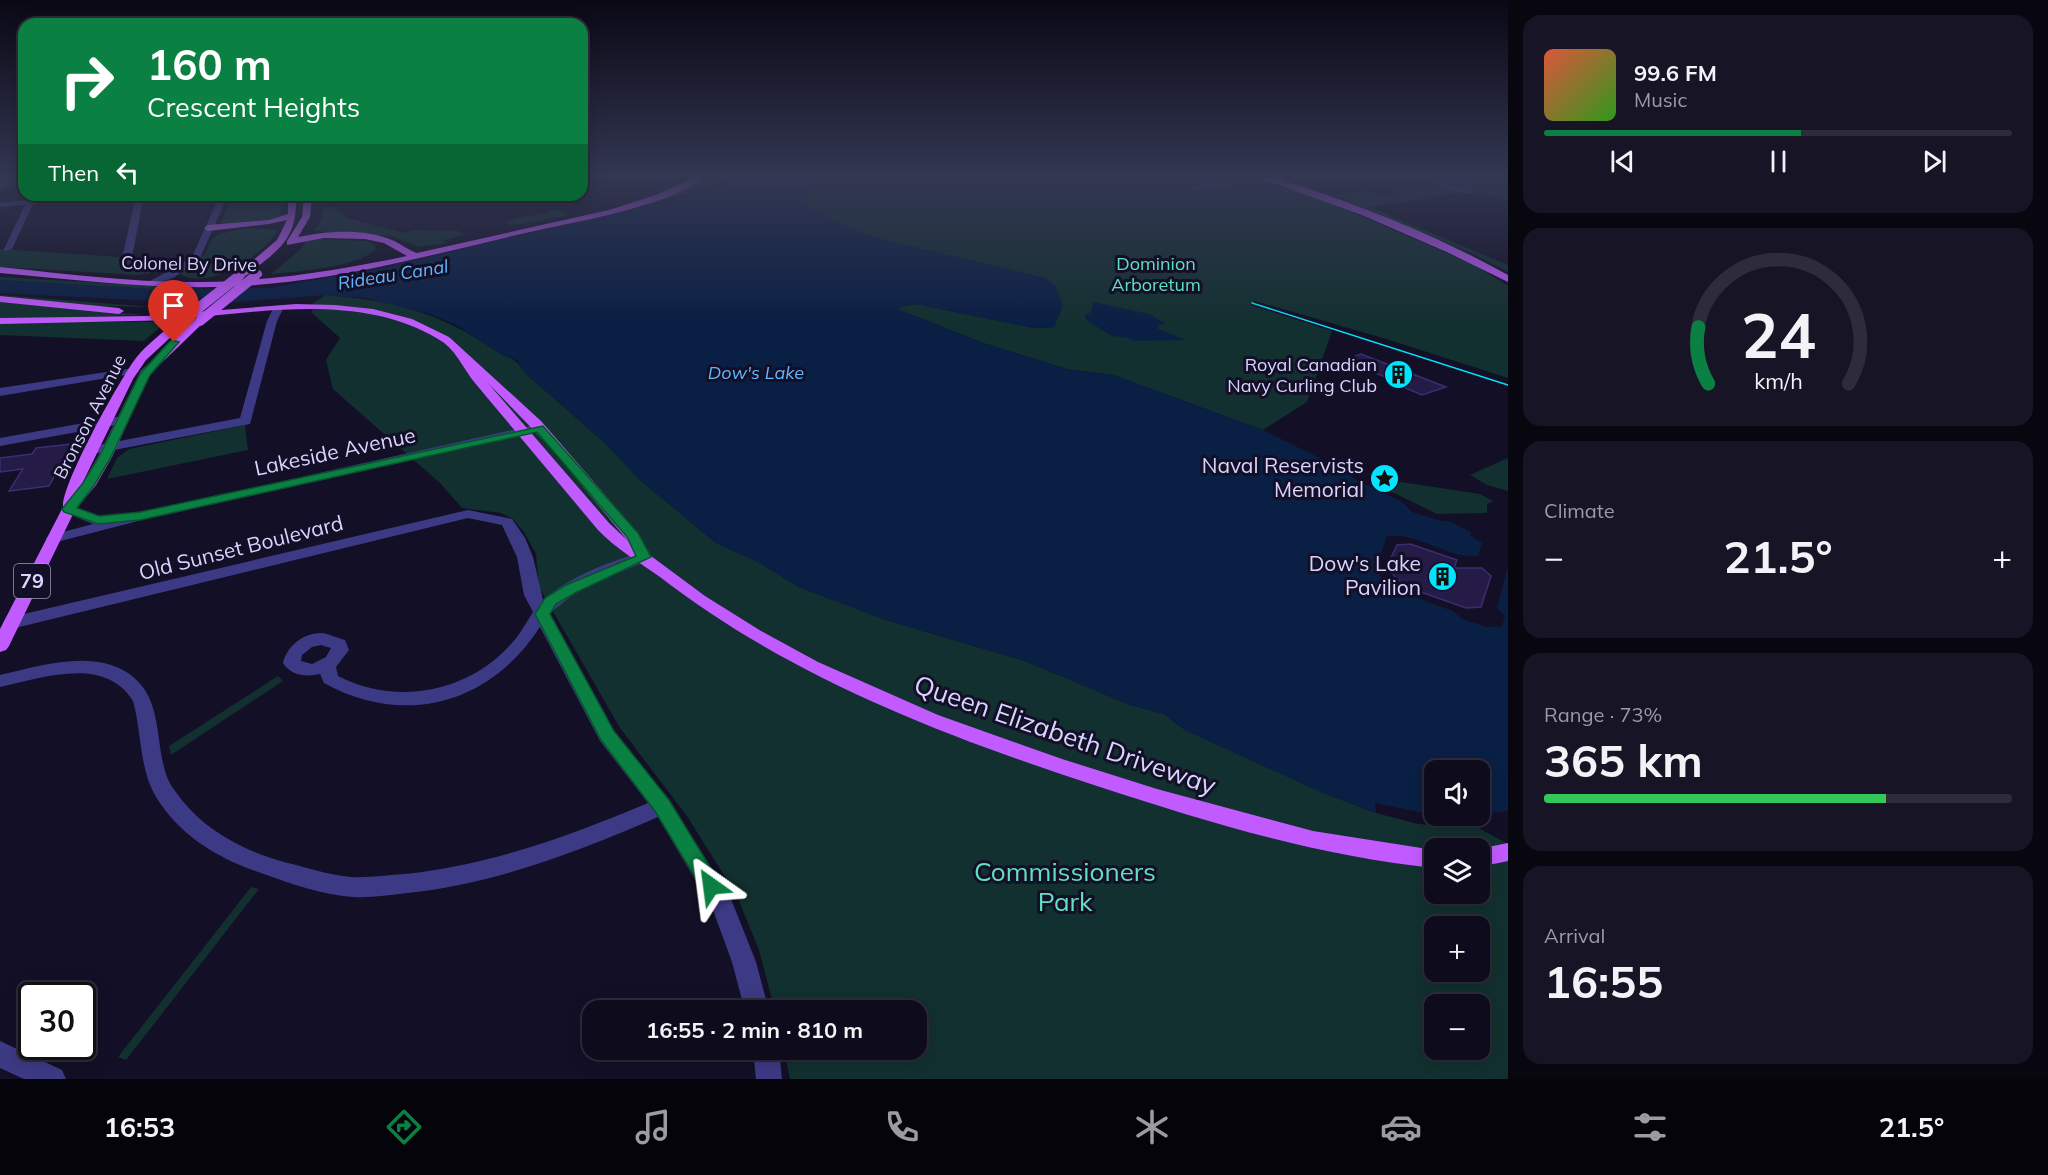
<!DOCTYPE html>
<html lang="en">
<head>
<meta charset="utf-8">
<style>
	:root { --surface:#0e0b1c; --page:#171425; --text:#f1f3f6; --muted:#9b9ba3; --line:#2e2b3b; --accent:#0b8043 }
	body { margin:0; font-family:Mulish,sans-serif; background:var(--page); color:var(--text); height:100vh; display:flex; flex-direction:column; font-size:22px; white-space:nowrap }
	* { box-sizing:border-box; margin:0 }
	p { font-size:20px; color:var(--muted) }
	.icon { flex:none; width:33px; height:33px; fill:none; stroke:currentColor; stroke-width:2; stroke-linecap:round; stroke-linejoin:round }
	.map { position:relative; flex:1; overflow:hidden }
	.details { display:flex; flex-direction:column; gap:15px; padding:15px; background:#08060f; width:540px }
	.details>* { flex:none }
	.hud { position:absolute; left:18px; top:18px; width:570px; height:183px; border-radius:18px; box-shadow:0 3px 15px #0003,0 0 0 2px var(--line); background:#0b8043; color:#fff; overflow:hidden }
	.fabs { position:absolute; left:1424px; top:760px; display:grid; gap:12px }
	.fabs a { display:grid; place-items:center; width:66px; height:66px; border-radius:12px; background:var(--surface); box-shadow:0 3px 15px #0003,0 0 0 2px var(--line); font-size:30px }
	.speed { position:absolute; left:18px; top:982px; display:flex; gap:12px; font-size:30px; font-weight:700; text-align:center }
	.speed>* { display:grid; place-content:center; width:78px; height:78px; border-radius:50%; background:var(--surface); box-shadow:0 3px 15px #0003,0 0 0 2px var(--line); line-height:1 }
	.speed .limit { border:3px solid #111; border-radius:9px; background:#fff; color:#111 }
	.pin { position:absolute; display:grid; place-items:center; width:51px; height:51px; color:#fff; margin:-62px -26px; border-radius:50% 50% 50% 0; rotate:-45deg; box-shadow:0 0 6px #0007 }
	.pin .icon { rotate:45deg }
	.me { position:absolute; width:66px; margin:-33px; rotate:329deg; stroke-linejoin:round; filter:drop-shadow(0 0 4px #0008) }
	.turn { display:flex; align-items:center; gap:21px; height:126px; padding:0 30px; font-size:27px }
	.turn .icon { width:78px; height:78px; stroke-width:2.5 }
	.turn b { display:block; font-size:42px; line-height:51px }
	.then { display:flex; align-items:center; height:57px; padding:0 30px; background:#0003; gap:12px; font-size:22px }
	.big { font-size:45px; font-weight:700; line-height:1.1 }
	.details .tile { flex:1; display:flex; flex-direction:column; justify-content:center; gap:9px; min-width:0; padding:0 21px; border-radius:18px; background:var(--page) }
	.details .dial { align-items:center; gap:0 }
	.dial svg { height:156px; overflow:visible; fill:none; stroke:var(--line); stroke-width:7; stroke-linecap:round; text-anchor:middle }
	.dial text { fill:var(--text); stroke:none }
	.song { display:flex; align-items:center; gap:18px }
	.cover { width:72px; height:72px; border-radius:9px; background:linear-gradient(135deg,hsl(10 70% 55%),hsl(110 70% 35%)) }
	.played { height:6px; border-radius:3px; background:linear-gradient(90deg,var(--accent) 55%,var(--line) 55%) }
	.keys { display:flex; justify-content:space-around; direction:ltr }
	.heat { display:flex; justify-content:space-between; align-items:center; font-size:33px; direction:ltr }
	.charge { height:9px; border-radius:4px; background:linear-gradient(90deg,#34c759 73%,var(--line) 0) }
	.trip { position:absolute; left:582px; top:1000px; width:345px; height:60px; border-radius:18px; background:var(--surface); box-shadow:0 3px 15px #0003,0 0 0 2px var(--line); font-weight:700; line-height:60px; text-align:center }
	.menu { display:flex; height:96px; justify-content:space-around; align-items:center; background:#06040b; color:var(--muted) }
	.menu .icon { width:42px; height:42px }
	.menu .current { color:var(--accent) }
	.menu b { font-size:27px; color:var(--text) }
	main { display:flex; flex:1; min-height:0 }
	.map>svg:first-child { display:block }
</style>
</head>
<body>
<main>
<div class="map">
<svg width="1508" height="1079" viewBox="0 0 1508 1079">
	<rect width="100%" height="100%" fill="#130f26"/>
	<g fill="#12302f" fill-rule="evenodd">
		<path d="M707,176h26l-5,6 -53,16 -310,72 -37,5 264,-59 103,-33z"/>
		<path d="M823,176h424l43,10 183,78 35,22v92l-122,-39 -131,-38 -5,4 82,26 -25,71 -44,28 -150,-55 -46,-6 -84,-26 -83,-33 -2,-3 18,-3 118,24 20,-1 -9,-49 -164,-38 -34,-13 -46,-24z"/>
		<path d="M1423,176h85v25z"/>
		<path d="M1415,186l30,1 21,5 -96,15 138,58v7l-37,-19 -137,-58 34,-4 13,5 19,-2 -13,-6z"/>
		<path d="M234,195h48l-1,20 -11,5 -50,4z"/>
		<path d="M335,206l3,1 -1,4 13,8 54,14 12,-3 42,1 8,3 -23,7 6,2 -31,4 -26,-11 -78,-5 9,-15 -2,-6z"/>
		<path d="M552,209l12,2 2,5 -52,9 -8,-1c9,-11 33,-5 46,-15z"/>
		<path d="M246,228l32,2c-13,25 -73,63 -99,43l26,-19 7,-15 8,-5z"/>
		<path d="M317,239l49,2 8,3 2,4c-12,19 -82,24 -105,26l30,-25 6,-8z"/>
		<path d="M0,249l120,8 -2,3 5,2 47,5 -12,5 -20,3 -138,-8z"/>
		<path d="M0,277l205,12 -39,1 -166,-10z"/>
		<path d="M0,295l153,12 -59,-1 -94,-9z"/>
		<path d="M326,295c68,6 114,17 170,56 14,9 18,4 28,21l81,71 35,37 76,63 42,19 41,25 87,33 139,41 105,44 34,9 21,16 136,62 55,21 42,11 61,4 29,16v235h-718l-6,-29h132v-39h-141l-16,-61 -22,-54 -50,-80 -67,-88 -81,-141 -3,-33 -12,-22 -11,-13 -12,-6 -39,-5 -22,-25 -107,-94 -7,-29 14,-22 -28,-25 1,-10zM1434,849h45v45h-45zM1434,927h45v45h-45zM1434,1005h45v45h-45z"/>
		<path d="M0,302l146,13 -146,4z"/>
		<path d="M0,322h167l-23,19 -144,-6z"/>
		<path d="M245,425l3,25 -141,29 10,-21 12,-9z"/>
		<path d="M1508,458v33l-21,-6 -17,-10z"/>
		<path d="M1401,482l79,12 13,7 -6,3v9l-50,1 -49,-24z"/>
		<path d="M278,676l5,5 -112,74 -2,-9z"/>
		<path d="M251,887l8,2 -133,171 -8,-3z"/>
	</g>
	<g fill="#0a1f44">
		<path d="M737,176h86l-22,27 46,24 34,12 164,39 10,7 8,21 -9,21 -20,1 -118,-24 -17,3 1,3 83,33 84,26 46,6 150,55 87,43 3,5 49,24 10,10 30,9h7l22,11 -1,3 12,8 -4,13c-32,3 -56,-23 -91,-20l-12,34 18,19 60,22 9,8 25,8 15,-1 3,-10 -8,-8 11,-42v245l-39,5h10v-45h-45v44l-59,-12 1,10 -55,-21 -136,-62 -21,-16 -34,-9 -105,-44 -139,-41 -87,-33 -41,-25 -42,-19 -76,-63 -35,-37 -81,-71 -7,-12 -18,-7 -41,-27 -28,-12 -65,-16 -39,-3 -115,9 -211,-11v-13l166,10 104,-2 108,-19 316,-74 38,-12z"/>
		<path d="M1094,302l55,12 17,10 -8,1v4l28,11 -53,1 -4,-3 -17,-2 -26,-16 -1,-5 5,-2z"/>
	</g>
	<g fill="#241b47" stroke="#3b2d73" stroke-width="1.5">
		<path d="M1361,354l85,33 -24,8 -31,-13 4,-1 -51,-21z"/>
		<path d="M72,444l-23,42 -40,5 14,-22 -23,3v-14l32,-4 4,-6z"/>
		<path d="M1410,544l47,16 -3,8h28l9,8 -10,31 -15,1 -48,-17 -20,-11 -7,-8 -2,-10 8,-17z"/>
	</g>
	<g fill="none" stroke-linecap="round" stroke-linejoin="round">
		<g fill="#3d3a85" fill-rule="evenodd">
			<path d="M1293,176h8l-5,3z"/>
			<path d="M1411,176h12l51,16 -7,2z"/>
			<path d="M1270,177l3,4 -81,9 -4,-2 48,-9z"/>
			<path d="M24,180v4l-24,3v-4z"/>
			<path d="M29,195h8l-2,4 62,-4 -64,9 -21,45 -7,2 -1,-2 21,-44 -25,2v-4l27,-3z"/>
			<path d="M136,195h8l-12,62 52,5 8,-5 28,-62h8l-29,65 -26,18 -20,8 -5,-3 2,-2 28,-15 -51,-4 -5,-3z"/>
			<path d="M274,307l9,2 -6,12 -27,103 -157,30 -5,-1 -2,-3 2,-3 5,-1 147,-28 27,-97z"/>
			<path d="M133,368l6,3 -2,2 -137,23v-8z"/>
			<path d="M123,416l4,1v6l-127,23v-8z"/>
			<path d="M539,424l4,1v6l-401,89 -89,23 -7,-4 2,-3 45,-12 -29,-12 -2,-3 7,-4 28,11 20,2z"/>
			<path d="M468,510l44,9 13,19 8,19 10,43c26,-23 67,-39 101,-48l8,5 -3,3 -70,30 -29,23 64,118 55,69 62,99 25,63 13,49h-24l-13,-49 -19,-52 -55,-93c-81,35 -163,67 -251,76 -18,2 -36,5 -54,4 -31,-2 -64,-14 -92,-24 -42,-14 -81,-37 -105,-76 -17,-29 -14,-64 -23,-96 -28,-46 -91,-23 -133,-14v-12c39,-9 92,-26 128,-2 36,24 26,69 39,104 3,8 9,15 14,22 26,33 64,52 103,63 22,5 44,13 67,15 18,1 36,-2 54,-3 86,-9 164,-38 243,-71l-48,-62 -60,-114c-49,76 -135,101 -216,56l-4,-9c-13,3 -29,2 -37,-11 4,-17 20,-30 39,-30 7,1 16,5 23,7l4,10 -13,17 2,9c58,30 130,17 174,-33 8,-9 14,-20 21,-31l-9,-17 -7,-38 -15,-32 -34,-7 -457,111 -6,-2 -2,-4 2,-4 6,-2zM321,645l10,3 -5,9 -14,7 -11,-3 1,-6 10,-8z"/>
			<path d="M0,1041l62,29 4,9h-42l-24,-11z"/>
			<path d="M753,1050h26l3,29h-26z"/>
		</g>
		<g fill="#c25bff" fill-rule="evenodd">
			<path d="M698,176h9c-36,29 -122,44 -168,54 -90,20 -179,46 -272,54 -89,9 -178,-3 -267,-11v-6c68,7 136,16 204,15 69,-1 136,-12 203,-26l-23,-13 -19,-4 -41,-1 -37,7v-4l15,-24 2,-22h8l-2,22 -12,20c28,-6 66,-9 94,3 9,4 16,10 25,13l192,-43 47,-15z"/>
			<path d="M1254,176l30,2v3c73,22 158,57 224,94v7l-59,-29 -87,-38z"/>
			<path d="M288,195h8c1,35 -8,49 -38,71 -6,5 -12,12 -20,11v-4l39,-33 10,-20 -18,4 -61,7 -4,-3 4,-3 61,-5 19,-6z"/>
			<path d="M0,296l119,12 5,3 -5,3 -119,-12z"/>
			<path d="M296,304l39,1 38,4 39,10 37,18 92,84 97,112 13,23 54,40 56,35 57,31 120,53 124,44 95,30 156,42 121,19v18c-115,-12 -224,-45 -334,-81 -156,-51 -309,-109 -440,-210 -21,-15 -44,-28 -62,-47 -41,-49 -82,-98 -123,-147 -13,-16 -19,-34 -37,-44 -75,-45 -173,-28 -255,-20l3,3 -1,2 -39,36 -13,19 -52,107 17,-29 43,-86 55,-52 9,2 -55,53 -38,83 -16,28 -21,25 -66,136 -3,4 -6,2v-23l63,-122c-2,-22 57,-128 73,-149 11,-14 28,-26 41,-38l-177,4v-6l146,-2zM487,382l65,67 76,92 -19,-18z"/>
			<path d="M1508,843v18l-29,6 -1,-18z"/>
		</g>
		<path stroke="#00e5ff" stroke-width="1.5" d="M1252,303l256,82"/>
		<g stroke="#c25bff" stroke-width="8">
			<path d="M238,278l3,-3"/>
			<path d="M253,278l5,-4"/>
		</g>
		<g stroke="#c25bff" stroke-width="10">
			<path d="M200,321l55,-45"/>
			<path d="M181,322l58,-46"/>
		</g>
	</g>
	<linearGradient id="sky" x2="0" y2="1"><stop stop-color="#0a0815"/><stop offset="0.54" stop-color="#333752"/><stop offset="1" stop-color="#333752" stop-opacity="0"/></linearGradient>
	<rect width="1508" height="327" fill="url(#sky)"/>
	<path fill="#0b8043" stroke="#07532c" stroke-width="1.5" d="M171,340l8,2 -29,33 -39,82 -16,27 -18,24 22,8 41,-4 403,-86 95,107 13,24 -74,35 -21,12 -6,10 64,117 55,69 49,80 3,6 -3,6 -7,3 -7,-3 -49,-81 -54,-71 -66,-126 10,-16 21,-13 70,-29 -9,-19 -90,-105 -397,88 -42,4 -34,-12 -2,-3 21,-26 16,-26 41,-83z"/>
	<defs>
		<symbol id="building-disc" viewBox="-11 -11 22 22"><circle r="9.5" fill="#00e5ff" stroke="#130f26"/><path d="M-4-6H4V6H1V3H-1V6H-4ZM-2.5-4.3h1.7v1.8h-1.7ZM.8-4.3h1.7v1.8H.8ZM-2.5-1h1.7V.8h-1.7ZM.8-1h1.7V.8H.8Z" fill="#111"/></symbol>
		<symbol id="sight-disc" viewBox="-11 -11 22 22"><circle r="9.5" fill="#00e5ff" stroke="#130f26"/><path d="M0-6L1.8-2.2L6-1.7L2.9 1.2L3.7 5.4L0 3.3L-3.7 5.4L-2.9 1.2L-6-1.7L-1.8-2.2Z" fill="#111"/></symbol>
	</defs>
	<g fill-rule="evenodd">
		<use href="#building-disc" x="1382" y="358" width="33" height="33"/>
		<use href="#sight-disc" x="1368" y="462" width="33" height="33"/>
		<use href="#building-disc" x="1426" y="560" width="33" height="33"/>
	</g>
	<g text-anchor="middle" stroke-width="6" stroke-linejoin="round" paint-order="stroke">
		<g font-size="18" fill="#d9d4ff" stroke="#130f26">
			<text transform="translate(189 264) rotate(1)" y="6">Colonel By Drive</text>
			<text transform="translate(90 417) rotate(-63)" y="6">Bronson Avenue</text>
		</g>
		<g font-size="18" fill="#5fe0c0" stroke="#130f26">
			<text x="1156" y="270">Dominion<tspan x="1156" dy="21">Arboretum</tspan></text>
		</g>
		<g font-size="18" font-style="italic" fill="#62b6ff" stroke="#130f26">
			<text transform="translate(393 275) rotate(-9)" y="6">Rideau Canal</text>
			<text x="756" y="379">Dow's Lake</text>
		</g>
		<g font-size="18" fill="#d9d4ff" stroke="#130f26" text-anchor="end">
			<text x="1377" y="371">Royal Canadian<tspan x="1377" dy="21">Navy Curling Club</tspan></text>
		</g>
		<rect fill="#130f26" stroke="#9e99be" stroke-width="1.5" x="14" y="564" width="36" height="34" rx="4.5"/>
		<g font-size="20" font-weight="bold" fill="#d9d4ff">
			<text x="32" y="588">79</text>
		</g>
		<g font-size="21" fill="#d9d4ff" stroke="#130f26">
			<text transform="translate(335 452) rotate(-12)" y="7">Lakeside Avenue</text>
			<text transform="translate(241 548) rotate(-14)" y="7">Old Sunset Boulevard</text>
		</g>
		<g font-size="21" fill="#d9d4ff" stroke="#130f26" text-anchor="end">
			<text x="1364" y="473">Naval Reservists<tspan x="1364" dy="24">Memorial</tspan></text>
			<text x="1421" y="571">Dow's Lake<tspan x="1421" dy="24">Pavilion</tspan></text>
		</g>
		<g font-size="26" fill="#d9d4ff" stroke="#130f26">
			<text transform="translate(1065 735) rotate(19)" y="9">Queen Elizabeth Driveway</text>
		</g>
		<g font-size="26" fill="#5fe0c0" stroke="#130f26">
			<text x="1065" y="881">Commissioners<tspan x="1065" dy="30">Park</tspan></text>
		</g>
	</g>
</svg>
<div class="fabs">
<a><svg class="icon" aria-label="sound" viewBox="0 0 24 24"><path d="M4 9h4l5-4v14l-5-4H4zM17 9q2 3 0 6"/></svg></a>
<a><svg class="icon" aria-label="layers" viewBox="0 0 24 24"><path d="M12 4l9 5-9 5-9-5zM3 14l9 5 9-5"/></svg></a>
<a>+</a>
<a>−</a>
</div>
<div class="speed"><div class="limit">30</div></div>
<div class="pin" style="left:174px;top:342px;background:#d93025"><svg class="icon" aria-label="arrive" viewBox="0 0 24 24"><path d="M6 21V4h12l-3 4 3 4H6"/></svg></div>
<svg class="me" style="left:711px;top:886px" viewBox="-20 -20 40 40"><path d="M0-17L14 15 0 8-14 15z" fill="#0b8043" stroke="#fff" stroke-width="4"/></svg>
<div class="trip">16:55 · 2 min · 810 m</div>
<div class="hud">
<div class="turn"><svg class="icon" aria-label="right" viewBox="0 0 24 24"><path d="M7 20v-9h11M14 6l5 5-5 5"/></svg><div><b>160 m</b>Crescent Heights</div></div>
<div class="then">Then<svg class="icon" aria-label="left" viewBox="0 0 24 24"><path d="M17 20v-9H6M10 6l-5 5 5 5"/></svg></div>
</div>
</div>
<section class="details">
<div class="tile">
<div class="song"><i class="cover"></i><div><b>99.6 FM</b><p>Music</p></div></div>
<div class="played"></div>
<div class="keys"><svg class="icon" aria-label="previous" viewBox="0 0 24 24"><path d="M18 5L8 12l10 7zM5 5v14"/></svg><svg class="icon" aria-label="pause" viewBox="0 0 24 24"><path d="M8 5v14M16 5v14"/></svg><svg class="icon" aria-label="next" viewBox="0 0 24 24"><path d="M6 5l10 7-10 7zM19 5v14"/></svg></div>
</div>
<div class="tile dial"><svg viewBox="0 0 100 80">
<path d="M14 69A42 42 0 1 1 86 69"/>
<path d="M14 69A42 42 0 0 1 9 40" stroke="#0b8043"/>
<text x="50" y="56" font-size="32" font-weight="700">24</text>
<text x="50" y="72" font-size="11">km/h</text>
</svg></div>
<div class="tile"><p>Climate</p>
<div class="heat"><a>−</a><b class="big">21.5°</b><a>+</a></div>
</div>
<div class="tile"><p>Range · 73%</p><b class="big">365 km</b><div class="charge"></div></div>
<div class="tile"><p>Arrival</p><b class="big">16:55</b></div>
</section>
</main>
<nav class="menu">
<b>16:53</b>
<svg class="icon current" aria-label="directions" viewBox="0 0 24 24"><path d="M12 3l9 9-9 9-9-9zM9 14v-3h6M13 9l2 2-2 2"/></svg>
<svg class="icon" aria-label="music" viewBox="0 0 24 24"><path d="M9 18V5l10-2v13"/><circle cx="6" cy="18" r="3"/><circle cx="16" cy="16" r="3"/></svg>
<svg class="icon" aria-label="phone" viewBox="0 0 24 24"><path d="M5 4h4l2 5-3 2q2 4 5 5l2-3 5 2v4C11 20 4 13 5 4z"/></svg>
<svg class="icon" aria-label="climate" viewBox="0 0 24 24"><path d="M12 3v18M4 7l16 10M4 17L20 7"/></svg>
<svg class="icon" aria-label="car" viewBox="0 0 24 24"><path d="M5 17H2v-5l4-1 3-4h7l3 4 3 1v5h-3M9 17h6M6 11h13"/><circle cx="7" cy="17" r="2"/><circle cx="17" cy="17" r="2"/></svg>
<svg class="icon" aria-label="filters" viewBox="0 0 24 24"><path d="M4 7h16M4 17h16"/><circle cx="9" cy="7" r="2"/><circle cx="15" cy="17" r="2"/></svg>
<b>21.5°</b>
</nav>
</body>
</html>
